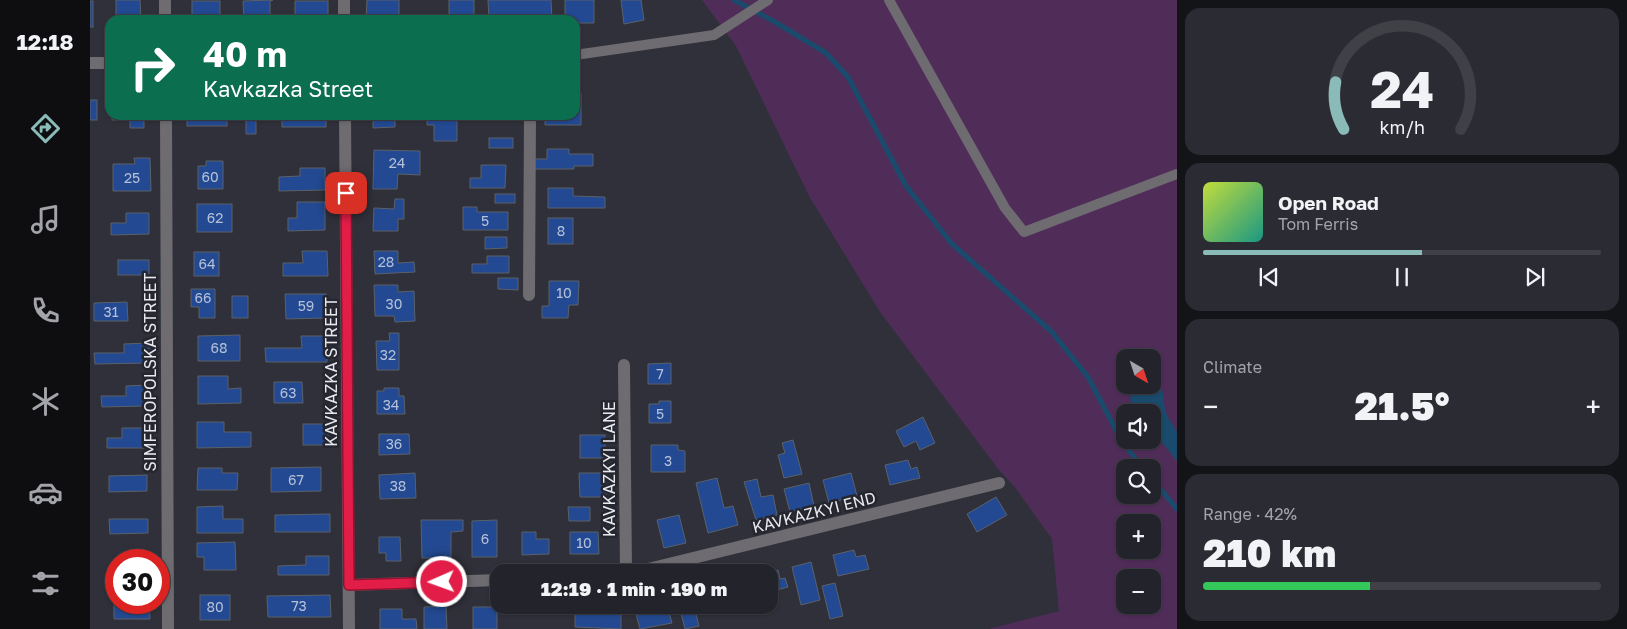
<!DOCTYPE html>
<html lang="en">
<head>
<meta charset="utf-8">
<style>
	:root { --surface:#23242b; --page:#2b2c33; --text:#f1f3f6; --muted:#a3a4a9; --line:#404147; --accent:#8bbbb9 }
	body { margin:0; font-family:"Golos Text",sans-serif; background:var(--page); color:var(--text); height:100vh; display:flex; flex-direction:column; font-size:19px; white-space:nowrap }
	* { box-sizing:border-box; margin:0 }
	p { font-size:16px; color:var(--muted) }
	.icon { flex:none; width:28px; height:28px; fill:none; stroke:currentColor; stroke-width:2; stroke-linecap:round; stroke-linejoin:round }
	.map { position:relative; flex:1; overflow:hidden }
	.drawer { display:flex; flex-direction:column; gap:8px; padding:8px; background:#131418; width:450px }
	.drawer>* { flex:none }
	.guide { position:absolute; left:15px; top:15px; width:475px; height:105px; border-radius:15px; box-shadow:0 1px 4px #0004,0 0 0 1px var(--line); background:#0b6e4f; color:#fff; overflow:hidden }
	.needle { width:32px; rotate:141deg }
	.buttons { position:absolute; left:1026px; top:349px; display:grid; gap:10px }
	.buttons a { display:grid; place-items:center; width:45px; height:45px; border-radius:10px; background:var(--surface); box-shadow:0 1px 4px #0004,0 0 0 1px var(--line); font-size:25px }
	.speed { position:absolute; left:15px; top:549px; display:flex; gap:10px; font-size:25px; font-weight:700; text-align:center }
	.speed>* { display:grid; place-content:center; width:65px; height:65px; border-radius:50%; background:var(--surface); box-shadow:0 1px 4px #0004,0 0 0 1px var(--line); line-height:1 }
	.speed .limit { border:8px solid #d22; background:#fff; color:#111 }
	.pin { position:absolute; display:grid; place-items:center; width:42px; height:42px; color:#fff; margin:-21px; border-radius:10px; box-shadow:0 2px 8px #0006 }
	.me { position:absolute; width:55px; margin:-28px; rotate:268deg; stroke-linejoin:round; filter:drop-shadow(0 0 4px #0008) }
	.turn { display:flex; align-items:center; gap:18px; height:105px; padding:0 15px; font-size:22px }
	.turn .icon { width:65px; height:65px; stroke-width:2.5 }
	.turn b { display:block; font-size:35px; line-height:42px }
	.big { font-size:38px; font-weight:800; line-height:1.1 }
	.drawer .tile { flex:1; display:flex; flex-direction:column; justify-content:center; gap:8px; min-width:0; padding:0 18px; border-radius:15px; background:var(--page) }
	.drawer .dial { align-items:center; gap:0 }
	.dial svg { height:130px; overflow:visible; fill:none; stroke:var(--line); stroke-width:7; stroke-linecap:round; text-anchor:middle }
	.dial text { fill:var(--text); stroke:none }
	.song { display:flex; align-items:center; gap:15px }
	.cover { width:60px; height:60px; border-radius:8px; background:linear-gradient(135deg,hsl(70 70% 55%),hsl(170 70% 35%)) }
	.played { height:5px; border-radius:2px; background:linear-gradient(90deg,var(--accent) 55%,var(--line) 55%) }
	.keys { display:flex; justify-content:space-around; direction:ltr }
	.heat { display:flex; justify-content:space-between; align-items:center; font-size:28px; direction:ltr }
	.charge { height:8px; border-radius:4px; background:linear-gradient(90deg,#34c759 42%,var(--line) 0) }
	.trip { position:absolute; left:400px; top:564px; width:288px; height:50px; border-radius:15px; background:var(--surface); box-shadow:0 1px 4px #0004,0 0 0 1px var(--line); font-weight:800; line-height:50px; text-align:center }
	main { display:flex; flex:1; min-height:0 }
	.tabs { display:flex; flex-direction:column; width:90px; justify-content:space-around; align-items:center; background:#0e0e11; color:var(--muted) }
	.tabs .icon { width:35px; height:35px }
	.tabs .selected { color:var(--accent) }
	.tabs b { font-size:22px; color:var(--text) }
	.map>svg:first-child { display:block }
</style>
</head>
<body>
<main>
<nav class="tabs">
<b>12:18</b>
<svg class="icon selected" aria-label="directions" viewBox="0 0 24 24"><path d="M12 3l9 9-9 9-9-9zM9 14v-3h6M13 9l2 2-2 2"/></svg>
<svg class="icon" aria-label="music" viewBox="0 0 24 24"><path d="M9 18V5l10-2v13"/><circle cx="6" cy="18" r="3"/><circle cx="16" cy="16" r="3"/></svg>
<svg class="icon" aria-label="phone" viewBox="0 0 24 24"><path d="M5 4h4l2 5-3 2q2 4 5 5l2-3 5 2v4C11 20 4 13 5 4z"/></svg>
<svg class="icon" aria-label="climate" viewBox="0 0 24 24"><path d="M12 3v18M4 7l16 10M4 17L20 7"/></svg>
<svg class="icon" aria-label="car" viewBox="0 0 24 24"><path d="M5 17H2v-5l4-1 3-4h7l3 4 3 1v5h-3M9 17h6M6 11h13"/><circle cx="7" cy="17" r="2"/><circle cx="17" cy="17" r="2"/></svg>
<svg class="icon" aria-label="filters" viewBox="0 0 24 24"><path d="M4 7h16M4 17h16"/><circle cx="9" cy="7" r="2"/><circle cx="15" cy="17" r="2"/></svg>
</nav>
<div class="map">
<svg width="1087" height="629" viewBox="0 0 1087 629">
	<rect width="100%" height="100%" fill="#2f3039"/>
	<path fill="#502d59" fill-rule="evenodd" d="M612,0h475v629h-188l70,-18 -7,-72 -38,-53 -15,-16 -119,-158 -71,-116 -73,-150zM1035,358h27v27h-27zM1035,412h27v28h-27zM1035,468h27v27h-27zM1035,522h27v28h-27zM1035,578h27v27h-27z"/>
	<path fill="#1a4b6c" d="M1063,376c14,11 8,24 14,39 2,6 9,12 10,18 0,8 0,19 0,28l-24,-30 -1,-19h-15l-7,-12 3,-14 19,-1z"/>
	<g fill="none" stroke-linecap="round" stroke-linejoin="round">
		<g stroke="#1a4b6c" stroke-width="5">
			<path d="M644,0l41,22 51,31 22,24 58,109 46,58 99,87 37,46 35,66 20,25"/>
			<path d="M1062,479l25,30"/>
		</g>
	</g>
	<g fill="#224991" stroke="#5b616b">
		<path d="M26,0h24l1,20h-25z"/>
		<path d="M183,0l-3,1v19h-26l-1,-19z"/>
		<path d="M277,0h32v20h-33z"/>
		<rect x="359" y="0" width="25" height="20"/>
		<path d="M398,0h63l1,20h-63z"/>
		<path d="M475,0h29v23h-19v-3h-10z"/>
		<path d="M531,0h20l3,20 -20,4z"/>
		<rect x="0" y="1" width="3" height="26"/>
		<rect x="102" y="1" width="28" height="19"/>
		<rect x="205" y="1" width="33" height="19"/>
		<path d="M485,93h6v32h-36v-10h30z"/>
		<rect x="0" y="100" width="7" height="20"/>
		<path d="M22,115h32v13h-14v-8h-18z"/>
		<rect x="97" y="115" width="40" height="11"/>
		<path d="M156,115h24v3h-14v16h-10z"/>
		<rect x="192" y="115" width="44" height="12"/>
		<path d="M283,115h22v12l-22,1z"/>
		<path d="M337,115h30v26h-23v-16h-7z"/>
		<rect x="374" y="115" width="42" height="2"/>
		<rect x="399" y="138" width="24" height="10"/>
		<path d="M457,149h22v5h24v12h-19v3h-40v-10h13z"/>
		<path d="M284,150l46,1v24l-22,-1 -1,15h-24z"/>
		<path d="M44,158h16l1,33h-38v-27h22z"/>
		<path d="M116,161h17v28h-25v-23h8z"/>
		<path d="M391,165h25l-1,23h-35v-10h11z"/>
		<path d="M210,168h25v22l-46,1v-14l21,-1z"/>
		<path d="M458,188h25v8l32,1v11h-57z"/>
		<rect x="405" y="194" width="20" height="9"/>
		<path d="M305,199h9v20h-6v12h-25l1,-23 20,1z"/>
		<path d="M207,202h28v28l-37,1v-13h9z"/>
		<rect x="107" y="204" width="35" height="28"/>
		<path d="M373,207h14v5h31v18h-45z"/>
		<path d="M36,213h23v21l-38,1v-12h15z"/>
		<rect x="458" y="218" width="25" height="26"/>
		<path d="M395,237h22v11l-22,1z"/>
		<path d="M212,251h25l1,25h-45v-13h20z"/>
		<path d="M284,251h24v12l16,-1 1,10 -40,2z"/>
		<rect x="104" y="252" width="25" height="24"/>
		<path d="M397,256h22v17h-37v-9h15z"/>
		<rect x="28" y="260" width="31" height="15"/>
		<path d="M408,278h20v12l-20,-1z"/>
		<path d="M459,281h30l-1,24h-9l-1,13h-26v-12h7z"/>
		<path d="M284,285h24v7l16,-1 1,30 -20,1 -1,-6h-19z"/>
		<path d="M101,289h24v29h-16v-11h-8z"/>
		<path d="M195,294h41l1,24 -41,1z"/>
		<rect x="142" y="296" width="16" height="22"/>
		<path d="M37,302l1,19h-34v-18z"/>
		<path d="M299,333h10v37h-22l-1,-29h14z"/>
		<path d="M150,335v26h-42v-25z"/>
		<path d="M211,336h26v26h-61l-1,-14h37z"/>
		<path d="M59,343v20l-54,1 -1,-11h30v-9z"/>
		<path d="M581,363v21h-23v-20z"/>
		<path d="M108,376h30v13l13,-1v15l-43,1z"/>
		<path d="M184,382h28l1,21h-29z"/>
		<path d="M56,385v21l-44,1 -1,-11h25v-10z"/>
		<path d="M294,388h15v8h5l1,18h-28v-23h7z"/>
		<path d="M569,401h12v22h-22v-19h10z"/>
		<path d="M833,417l12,26 -15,7 -4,-9 -12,6 -8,-16z"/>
		<path d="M107,422h27v10h27v15l-54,1z"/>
		<rect x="213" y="424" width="25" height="21"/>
		<path d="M32,428h25v20h-40v-10h15z"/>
		<path d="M289,434h30l1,20 -31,1z"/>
		<rect x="490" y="435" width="25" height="23"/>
		<path d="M703,440l9,34 -18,4 -6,-23 7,-2 -3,-10z"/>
		<path d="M561,445h27v5l7,1v21h-34z"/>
		<path d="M818,460l3,9 6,-2 3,11 -30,7 -5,-20z"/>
		<path d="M231,467v24l-50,1v-24z"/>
		<path d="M108,468h24v5h16l-1,17h-40z"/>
		<path d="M325,473l1,25 -36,1 -1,-24z"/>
		<path d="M489,473h27v24h-26z"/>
		<path d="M761,473l6,23 -28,7 -6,-23z"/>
		<path d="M57,475v16l-38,1v-16z"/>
		<path d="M627,478l7,30 9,-2 5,19 -30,8 -12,-50z"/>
		<path d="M667,479l4,18 12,-2 4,20 -21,5 -12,-38z"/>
		<path d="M719,483l5,23 -24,6 -6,-23z"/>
		<path d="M906,497l11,18 -30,17 -10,-18z"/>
		<path d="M133,506v13h20v14h-46v-26z"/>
		<path d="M478,507h22v14h-21z"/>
		<path d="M240,514v18h-55v-17z"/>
		<path d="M589,515l7,28 -22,5 -7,-28z"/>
		<path d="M19,519h39v14l-38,1z"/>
		<path d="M331,520h42v11l-12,1v26h-29z"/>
		<path d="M407,520v37h-25v-36z"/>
		<path d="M432,532h14v7h13v15l-27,1z"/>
		<path d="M480,532h28l1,22h-29z"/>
		<path d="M289,537h21l1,24h-15v-8h-7z"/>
		<path d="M145,542l1,28h-32v-13h-7v-14z"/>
		<path d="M764,550l2,7 9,-2 4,14 -31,7 -5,-21z"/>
		<path d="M216,556h23v19h-51v-9l28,-1z"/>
		<rect x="33" y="557" width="25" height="3"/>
		<path d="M721,562l9,38 -19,5 -9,-38z"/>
		<path d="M19,567h7v11h-6z"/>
		<path d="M688,570l2,9 5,-1 3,9 -19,5v-19z"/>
		<path d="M745,583l8,33 -13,3 -8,-33z"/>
		<rect x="110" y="595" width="30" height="25"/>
		<path d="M240,595l1,22h-63l-1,-21z"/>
		<path d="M24,596h2v6h33l1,17h-36z"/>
		<path d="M550,605h27l5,18 -32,6 -6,-23z"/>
		<path d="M589,605h25l1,3 -10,2 4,16 -14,3z"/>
		<path d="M356,606l1,23h-23v-22z"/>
		<rect x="383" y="607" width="24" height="22"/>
		<path d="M531,608v21l-46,-2v-18z"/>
		<path d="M290,609h22v10h14l1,10h-37z"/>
	</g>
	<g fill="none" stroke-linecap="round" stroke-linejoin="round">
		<g stroke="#6e6c71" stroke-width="10">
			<path d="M799,0l116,208 19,24 153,-58"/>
			<path d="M485,55l139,-20 54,-35"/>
		</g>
		<g stroke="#6e6c71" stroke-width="12">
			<path d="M75,0v20"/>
			<path d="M254,0v20"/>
			<path d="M0,63h20"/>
			<path d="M76,115l2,514"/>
			<path d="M255,115l4,514"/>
			<path d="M439,295l1,-180"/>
			<path d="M534,365l2,207"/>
			<path d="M546,572l363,-89"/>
			<path d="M259,585l150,-5"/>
		</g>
	</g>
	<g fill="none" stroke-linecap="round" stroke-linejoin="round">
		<defs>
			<path id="route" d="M256,193l3,392 93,-3"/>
		</defs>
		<use href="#route" stroke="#92132f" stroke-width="12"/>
		<use href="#route" stroke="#e11d48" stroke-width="9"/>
	</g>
	<g text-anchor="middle" stroke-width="5" stroke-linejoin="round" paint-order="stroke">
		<g font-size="14" fill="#b6c1d8">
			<text x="307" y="168">24</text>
			<text x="120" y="182">60</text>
			<text x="42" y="183">25</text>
			<text x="125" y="223">62</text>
			<text x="395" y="226">5</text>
			<text x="471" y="236">8</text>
			<text x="296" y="267">28</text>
			<text x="117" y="269">64</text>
			<text x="474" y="298">10</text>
			<text x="113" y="303">66</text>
			<text x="304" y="309">30</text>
			<text x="216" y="311">59</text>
			<text x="21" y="317">31</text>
			<text x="129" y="353">68</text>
			<text x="298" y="360">32</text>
			<text x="570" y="379">7</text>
			<text x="198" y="398">63</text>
			<text x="301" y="410">34</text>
			<text x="570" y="419">5</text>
			<text x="304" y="449">36</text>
			<text x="578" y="466">3</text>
			<text x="206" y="485">67</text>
			<text x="308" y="491">38</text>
			<text x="395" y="544">6</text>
			<text x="494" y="548">10</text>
			<text x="209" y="611">73</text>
			<text x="125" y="612">80</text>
		</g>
		<g font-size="16" fill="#e8e9ef" stroke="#25262f">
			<text transform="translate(60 372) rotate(-90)" y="6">SIMFEROPOLSKA STREET</text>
			<text transform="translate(241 372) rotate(-90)" y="6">KAVKAZKA STREET</text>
			<text transform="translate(519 469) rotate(-90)" y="6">KAVKAZKYI LANE</text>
			<text transform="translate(724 512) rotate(-14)" y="6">KAVKAZKYI END</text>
		</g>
	</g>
</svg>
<div class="buttons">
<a><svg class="needle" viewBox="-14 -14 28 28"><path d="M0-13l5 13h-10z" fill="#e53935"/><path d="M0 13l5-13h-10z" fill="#a3a4a9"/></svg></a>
<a><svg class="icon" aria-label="sound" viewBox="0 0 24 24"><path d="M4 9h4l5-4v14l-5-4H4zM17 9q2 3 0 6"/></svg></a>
<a><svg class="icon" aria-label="search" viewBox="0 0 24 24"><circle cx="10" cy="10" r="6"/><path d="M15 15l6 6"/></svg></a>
<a>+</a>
<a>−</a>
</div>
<div class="speed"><div class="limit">30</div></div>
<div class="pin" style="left:256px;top:193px;background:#d93025"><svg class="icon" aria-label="arrive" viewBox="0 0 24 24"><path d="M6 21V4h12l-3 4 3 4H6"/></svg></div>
<svg class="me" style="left:352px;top:582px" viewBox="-20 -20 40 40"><circle r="17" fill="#e11d48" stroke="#fff" stroke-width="3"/><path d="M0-11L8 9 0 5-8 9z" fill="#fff"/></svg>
<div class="trip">12:19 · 1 min · 190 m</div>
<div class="guide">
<div class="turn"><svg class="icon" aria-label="right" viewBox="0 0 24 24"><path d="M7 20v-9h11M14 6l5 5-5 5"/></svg><div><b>40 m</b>Kavkazka Street</div></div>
</div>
</div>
<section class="drawer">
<div class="tile dial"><svg viewBox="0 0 100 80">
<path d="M14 69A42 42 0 1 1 86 69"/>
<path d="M14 69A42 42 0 0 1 9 40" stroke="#8bbbb9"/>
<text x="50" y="56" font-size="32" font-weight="700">24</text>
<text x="50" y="72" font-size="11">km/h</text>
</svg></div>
<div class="tile">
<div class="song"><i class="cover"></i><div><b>Open Road</b><p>Tom Ferris</p></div></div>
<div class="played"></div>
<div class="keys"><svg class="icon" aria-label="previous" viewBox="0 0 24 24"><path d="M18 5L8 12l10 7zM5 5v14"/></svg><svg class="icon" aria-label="pause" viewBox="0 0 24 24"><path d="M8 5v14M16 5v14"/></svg><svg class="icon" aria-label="next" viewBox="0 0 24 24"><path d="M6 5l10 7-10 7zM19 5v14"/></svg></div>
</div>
<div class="tile"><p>Climate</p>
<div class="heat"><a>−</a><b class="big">21.5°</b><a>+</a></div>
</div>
<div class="tile"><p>Range · 42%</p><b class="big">210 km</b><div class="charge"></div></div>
</section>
</main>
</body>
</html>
